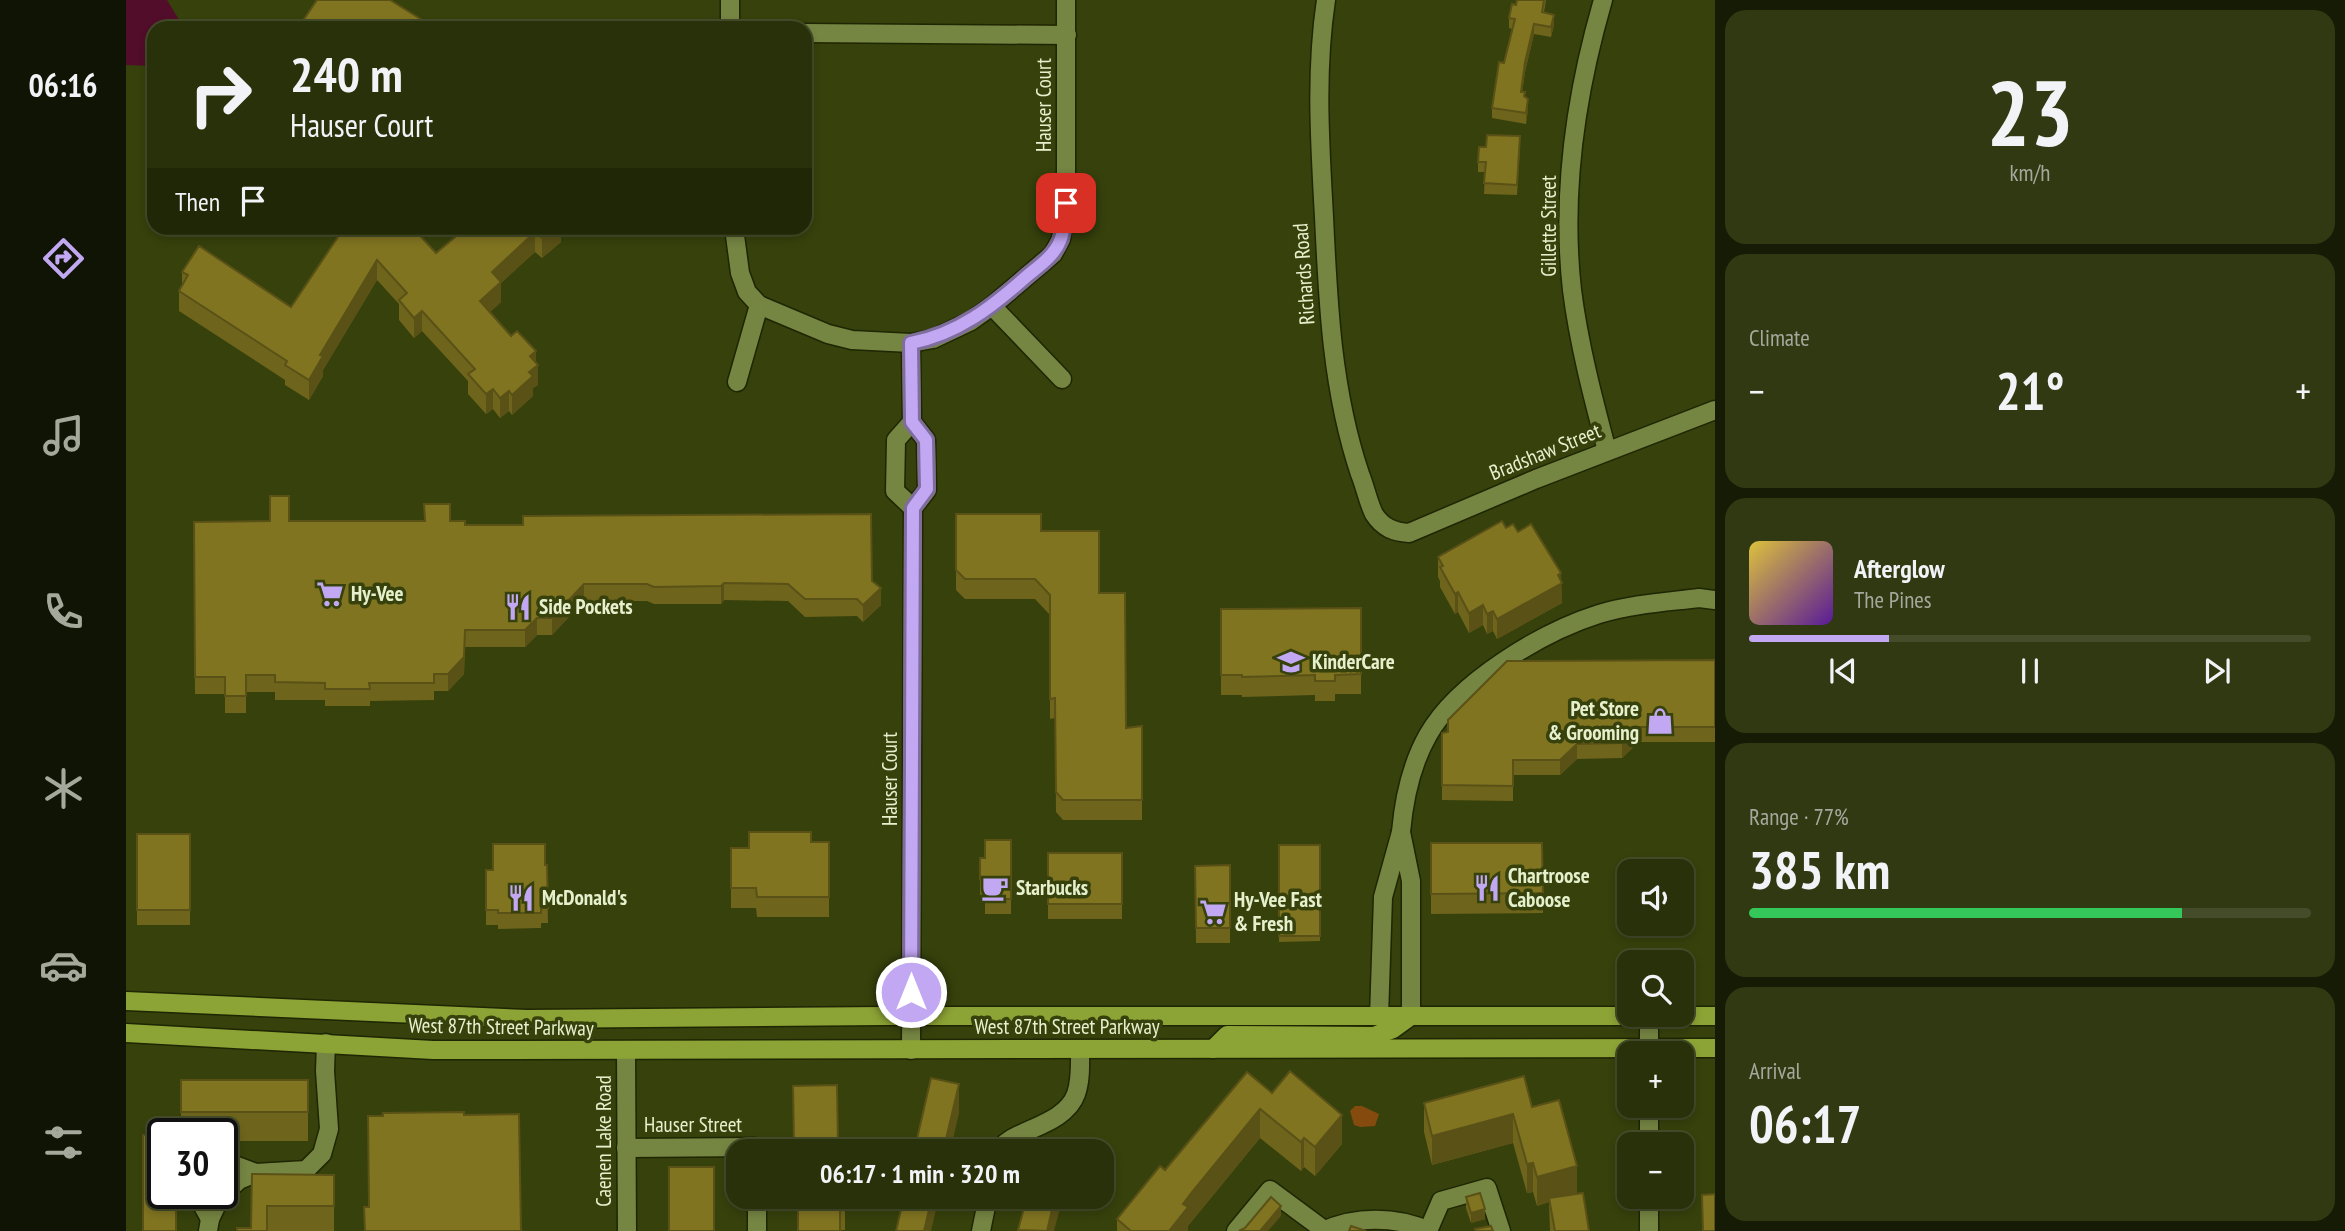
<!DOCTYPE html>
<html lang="en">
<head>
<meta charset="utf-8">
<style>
	:root { --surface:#283109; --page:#303912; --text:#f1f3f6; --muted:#a5a99c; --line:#444c2a; --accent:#c2a7f2 }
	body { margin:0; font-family:"PT Sans Narrow",sans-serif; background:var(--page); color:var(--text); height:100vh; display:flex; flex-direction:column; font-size:26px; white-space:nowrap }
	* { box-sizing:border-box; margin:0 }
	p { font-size:23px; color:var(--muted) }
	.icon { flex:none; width:38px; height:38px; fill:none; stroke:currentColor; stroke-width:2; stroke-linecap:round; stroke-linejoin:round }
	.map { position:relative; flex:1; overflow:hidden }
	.sheet { display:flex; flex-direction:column; gap:10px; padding:10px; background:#161b05; width:630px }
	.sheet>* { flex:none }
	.banner { position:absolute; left:21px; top:21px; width:665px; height:214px; border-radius:21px; box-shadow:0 4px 10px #0003,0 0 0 2px var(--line); background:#283109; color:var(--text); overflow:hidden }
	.fabs { position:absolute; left:1491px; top:859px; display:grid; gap:14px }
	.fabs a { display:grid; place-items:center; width:77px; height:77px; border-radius:14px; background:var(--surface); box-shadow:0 4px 10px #0003,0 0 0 2px var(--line); font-size:35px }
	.speed { position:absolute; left:21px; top:1118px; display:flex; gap:14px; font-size:35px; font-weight:700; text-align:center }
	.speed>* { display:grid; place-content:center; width:91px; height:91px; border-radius:50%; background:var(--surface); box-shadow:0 4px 10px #0003,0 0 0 2px var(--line); line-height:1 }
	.speed .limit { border:4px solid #111; border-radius:10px; background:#fff; color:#111 }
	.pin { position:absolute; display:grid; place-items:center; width:60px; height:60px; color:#fff; margin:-30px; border-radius:14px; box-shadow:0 4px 10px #0006 }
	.me { position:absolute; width:77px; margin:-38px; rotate:0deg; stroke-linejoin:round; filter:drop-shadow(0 0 5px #0008) }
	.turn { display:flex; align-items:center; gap:24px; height:147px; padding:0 28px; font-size:32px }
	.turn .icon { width:91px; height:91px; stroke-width:2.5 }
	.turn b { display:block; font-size:49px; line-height:60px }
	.then { display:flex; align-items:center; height:66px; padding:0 28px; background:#0003; gap:14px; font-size:26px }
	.big { font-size:52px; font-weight:700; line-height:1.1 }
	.sheet .card { flex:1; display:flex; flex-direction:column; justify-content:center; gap:10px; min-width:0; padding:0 24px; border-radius:21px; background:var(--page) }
	.sheet .dial { align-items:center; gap:0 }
	.dial b { font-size:91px; line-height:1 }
	.song { display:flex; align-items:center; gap:21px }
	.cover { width:84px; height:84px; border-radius:10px; background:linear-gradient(135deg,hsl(50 70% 55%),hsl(270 70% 35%)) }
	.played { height:7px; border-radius:4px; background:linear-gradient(90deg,var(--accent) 25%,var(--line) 25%) }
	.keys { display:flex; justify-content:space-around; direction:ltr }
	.heat { display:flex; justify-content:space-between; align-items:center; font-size:38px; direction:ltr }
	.charge { height:10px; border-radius:5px; background:linear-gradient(90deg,#34c759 77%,var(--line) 0) }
	.trip { position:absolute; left:600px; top:1139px; width:388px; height:70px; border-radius:21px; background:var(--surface); box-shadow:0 4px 10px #0003,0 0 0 2px var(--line); font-weight:700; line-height:70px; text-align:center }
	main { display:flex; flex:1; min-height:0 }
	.dock { display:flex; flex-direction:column; width:126px; justify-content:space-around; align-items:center; background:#101404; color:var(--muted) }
	.dock .icon { width:49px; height:49px }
	.dock .active { color:var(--accent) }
	.dock b { font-size:32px; color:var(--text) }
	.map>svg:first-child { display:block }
</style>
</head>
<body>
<main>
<nav class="dock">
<b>06:16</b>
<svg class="icon active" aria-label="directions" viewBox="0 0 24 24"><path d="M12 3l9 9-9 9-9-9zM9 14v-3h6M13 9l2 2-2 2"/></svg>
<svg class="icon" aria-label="music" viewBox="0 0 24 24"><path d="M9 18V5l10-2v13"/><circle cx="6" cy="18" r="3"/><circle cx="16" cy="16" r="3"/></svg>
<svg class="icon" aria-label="phone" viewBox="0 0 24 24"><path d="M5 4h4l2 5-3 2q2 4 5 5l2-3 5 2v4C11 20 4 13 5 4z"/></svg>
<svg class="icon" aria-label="climate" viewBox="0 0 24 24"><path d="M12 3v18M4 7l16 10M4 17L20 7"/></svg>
<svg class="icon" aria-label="car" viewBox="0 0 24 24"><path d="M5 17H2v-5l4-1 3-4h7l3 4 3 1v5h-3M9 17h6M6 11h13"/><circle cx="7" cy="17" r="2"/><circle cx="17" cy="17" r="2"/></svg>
<svg class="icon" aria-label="filters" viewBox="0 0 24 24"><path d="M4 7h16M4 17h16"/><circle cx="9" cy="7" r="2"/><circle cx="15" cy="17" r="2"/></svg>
</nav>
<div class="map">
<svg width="1589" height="1231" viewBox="0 0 1589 1231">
	<rect width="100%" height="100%" fill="#36410c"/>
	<path fill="#854b0e" d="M1229,1106h7l17,8 -4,12 -15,1 -6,-2 -4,-14z"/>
	<path fill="#510d2a" d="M0,0h41l17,28h-30v38l-28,-1z"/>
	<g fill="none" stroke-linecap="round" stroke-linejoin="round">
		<defs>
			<g id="minor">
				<path d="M604,0v28"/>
				<path d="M1200,0c-11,73 -6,144 -2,217 4,87 8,174 36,257 5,12 8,28 14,40 9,14 20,18 35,19l127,-54 179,-69"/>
				<path d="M1477,0c-27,93 -42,192 -31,290 7,55 21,108 35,161"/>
				<path d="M679,33l262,2"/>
				<path d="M608,228l6,45 7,19 12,13 69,29 24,6 59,3 22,-4 38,-18 21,-15 61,-52 8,-15 5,-36v-203"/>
				<path d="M866,306l70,73"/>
				<path d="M785,343l1,79 14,18 1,50 -14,18 -2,542"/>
				<path d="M611,382l22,-77"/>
				<path d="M786,422l-16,18 -1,51 18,17"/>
				<path d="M1275,832c3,-34 10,-67 27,-97 30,-53 114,-103 171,-121 32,-10 67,-12 100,-16l16,2"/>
				<path d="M1253,1017l4,-120 18,-65 10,49v135"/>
				<path d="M1523,1017v37"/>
				<path d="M500,1051l1,180"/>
				<path d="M1523,1106v38"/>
				<path d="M500,1148l129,-1v5"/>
				<path d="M873,1152c7,-22 65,-24 77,-58 5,-14 4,-30 4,-44"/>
				<path d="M96,1164l7,-1 27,10"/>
				<path d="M75,1194l-1,7 10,18"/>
				<path d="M631,1197v34"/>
				<path d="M1523,1197v34"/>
				<path d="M82,1231l2,-12 10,-21 19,-18 17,-7 50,-3 16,-16 7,-25 -4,-58 1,-28"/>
				<path d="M855,1231l7,-34"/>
				<path d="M1110,1231l34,-41 54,40"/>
				<path d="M1197,1231c32,-15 73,-15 106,0"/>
				<path d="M1302,1231l13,-30 46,-13 14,43"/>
			</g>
			<g id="primary">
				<path d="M0,1001l401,18 357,-3h831"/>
				<path d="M0,1033l307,17 1282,-2"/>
				<path d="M1087,1049l14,-14 147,1 19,-7 18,-13"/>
			</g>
		</defs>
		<use href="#minor" stroke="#1f2603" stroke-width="21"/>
		<use href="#primary" stroke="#1f2603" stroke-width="21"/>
		<use href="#minor" stroke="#758542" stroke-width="18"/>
		<use href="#primary" stroke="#8ca335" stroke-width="18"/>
	</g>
	<g fill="#6e641c">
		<path d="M1391,0h29l-2,12 10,13 -3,12 -17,-3 -9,38 -3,20 6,17 -2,15 -34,-6v-10l20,-79 -3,-1v-10l7,-13z"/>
		<path d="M1394,147l-3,48 -33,-1 1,-22h-7v-10z"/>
		<path d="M199,228h93l-2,3 20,22 30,-25 95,2v12l-19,16 -7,-6 -34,31v19l-11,10 46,50 2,23 -5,3v8l-21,19 -3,-4 -9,7 -7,-9 -7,5 -18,-20v-13l-46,-50 -8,7 -15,-18v-16l-22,-24 -54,90v6l-14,24 -24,-15v-5l-106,-69v-20l3,-5v-14l109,35 48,-71z"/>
		<path d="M830,514l85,17 58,62 27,135 16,-2v94h-79l-7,-8 -1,-94 -5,1v-104l-15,-16h-70l-9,-9z"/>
		<path d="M324,521l15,4 407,56 9,24 -18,17 -6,-6 -52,1 -17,-16 -64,-1 -3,4h-67l-7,-3h-63l-32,34h-15l-12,12h-60l-1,27 -16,17h-14v9l-64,1v5h-45v-6h-50v-8h-29v21h-21v-19h-30l-1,-172z"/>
		<path d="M1380,528l12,4 43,49 1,22 -65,36 -4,-8 -6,3 -4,-9 -14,8 -11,-21 -3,2 -15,-27v-6l-2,-4v-20z"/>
		<path d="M1235,608v86h-26v7h-20v-6l-73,2v-2h-21v-86z"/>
		<path d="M1589,660v82h-76l-17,16 -45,1 -17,16h-47v26l-71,-1v-67l6,-1z"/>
		<rect x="11" y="834" width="53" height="91"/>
		<path d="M885,840v74h-26v-19h-5v-37h5z"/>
		<path d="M685,842h18v75h-72l-1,-9h-25v-60h18z"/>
		<path d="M1305,843h111l1,70 -112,1z"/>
		<path d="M1153,845h41v96l-41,1z"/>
		<rect x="922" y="853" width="74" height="66"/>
		<path d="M421,865l1,58h-7v5l-43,1v-4h-12v-55z"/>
		<path d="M1104,865v78h-34l-1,-77z"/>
		<path d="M55,1080h127v61h-86v-7h-41z"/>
		<path d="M667,1086l45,57 6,9h-50z"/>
		<path d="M1146,1093l70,51 -27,32 -11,-9 -3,4 -41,-33 -68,83 -4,5v5h-71v-12l48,-49z"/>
		<path d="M1298,1103l108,4 45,87 12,37h-39l-1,-29 -12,4 -4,-14 -6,1 -14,-50 -81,22 -8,-33z"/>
		<path d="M126,1174l82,1v56h-97l14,-3z"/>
		<path d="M719,1197v33l-47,1v-30z"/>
		<path d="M1340,1197l19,22 -14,4 -5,-15z"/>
	</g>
	<g fill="#5a5117">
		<path d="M1428,15v10l-3,12v-10z"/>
		<path d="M1408,24v10l-9,38 -4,30v-10l4,-30z"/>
		<path d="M1402,99v10l-2,15v-11z"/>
		<path d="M428,228h9l-2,2v12l-19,16v-20z"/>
		<path d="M409,232v20l-34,31v19l-21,19v-20l12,-29z"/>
		<path d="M251,260v20l-54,90v6l-14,24v-20l11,-25z"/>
		<path d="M296,311v20l-8,7v-20z"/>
		<path d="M410,351v15l2,-1v20l-5,3v8l-21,19v-20l18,-39z"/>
		<path d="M367,389v20l-7,5v-20z"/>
		<path d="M383,391v20l-9,7v-20z"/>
		<path d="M1435,573l1,30 -65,36v-20z"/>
		<path d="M598,583v17l-3,4v-18z"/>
		<path d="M458,584v17l-32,34v-17z"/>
		<path d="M755,588v17l-18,17v-17z"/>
		<path d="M1332,592v20l-3,2v-20z"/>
		<path d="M1357,605v20l-14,8v-20z"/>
		<path d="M1367,611v20l-6,3v-20z"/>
		<path d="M411,618v17l-12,12v-17z"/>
		<path d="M339,630l-1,44 -16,17v-17z"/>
		<path d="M1513,727v15l-17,16v-15z"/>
		<path d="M1451,744v15l-17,16v-15z"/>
		<path d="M833,1084v29l-9,39h-7z"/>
		<path d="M1134,1109v29l-68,83 -4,5v5h-19l14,-27 9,-12z"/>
		<path d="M1387,1114v29l-81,22v-29z"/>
		<path d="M1216,1115v29l-27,32v-29z"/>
		<path d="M1178,1138v29l-3,4v-29z"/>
		<path d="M1407,1163v29l-6,1v-29z"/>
		<path d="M1451,1166v29l-28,3v4l-12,4v-29z"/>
		<path d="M806,1197h7l-8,34h-7z"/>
		<path d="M929,1197h8l-9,34h-7z"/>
		<path d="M1155,1206v10l-13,15h-8z"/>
		<path d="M1359,1209v10l-14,4v-10z"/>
	</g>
	<g fill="#807421" stroke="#5a5117" stroke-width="2">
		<path d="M191,0h73l45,28h-137z"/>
		<path d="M1391,0h27l-2,12 12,3 -3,12 -17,-3 -9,38 -4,30h4l-1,4 4,3 -2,14 -34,-5 7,-46 5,1 11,-44 -6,-1 3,-14 4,1z"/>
		<path d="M1361,135l33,1 -3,49 -33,-2 2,-21h-8l1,-15h7z"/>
		<path d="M218,228h69l23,25 30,-25h88l-12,10 -7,-6 -43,40 9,10 -21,19 31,35 6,-5 19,20 -6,5 8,9 -9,7 4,4 -21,19 -3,-4 -9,7 -7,-9 -7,5 -18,-20 7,-5 -53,-58 -8,7 -15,-18 8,-7 -30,-33 -57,95 3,1 -14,24 -24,-15 2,-4 -108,-70 9,-16 -6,-3 17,-26 92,61z"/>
		<path d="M144,496h19v25h136l-1,-17h26v17h15v4h58v-9l348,-2 1,67 9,7 -18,17 -6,-6h-52l-17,-15 -64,-1 -3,3 -67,1 -7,-3h-63l-32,34h-15l-12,12h-60l-1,27 -16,17h-14v9h-65l1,6h-45v-6l-50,-1v-7h-29v21h-21v-19h-30l-1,-155 76,-1z"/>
		<path d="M830,514h85v17h58v62h26l1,135 16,-2v74h-79l-7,-8 -1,-94 -5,1v-104l-15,-16h-70l-9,-9z"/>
		<path d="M1376,521l4,7 7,-4 5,8 13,-8 30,49 -3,2 4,8 -65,36 -4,-8 -6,3 -4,-9 -14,8 -11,-21 -3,2 -15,-27 3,-1 -5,-9z"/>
		<path d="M1235,608v66l-26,1v6h-20v-6l-73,2v-2h-21v-66z"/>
		<path d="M1589,660v67h-76l-17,16 -45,1 -17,16h-47v26l-71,-1v-52l6,-1v-12l59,-59z"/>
		<path d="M623,832h62v10h18v55h-72l-1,-9h-25v-40h18z"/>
		<rect x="11" y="834" width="53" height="76"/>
		<path d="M859,840h26v59h-26v-20h-5v-21h5z"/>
		<path d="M1305,843h111l1,50 -112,1z"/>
		<path d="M367,844h52v21h2l1,43h-7v5h-43v-3h-12v-40h7z"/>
		<rect x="1153" y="845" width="41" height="91"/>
		<rect x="922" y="853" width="74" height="51"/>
		<path d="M1104,865v63h-34l-1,-62z"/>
		<path d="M1164,1071l52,44 -27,32 -11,-9 -3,4 -41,-33 -68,83 -9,12 5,3 -19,24h-38l-14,-12 43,-53 5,4 82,-98 25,21z"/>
		<path d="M1398,1076l8,31 27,-7 18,66 -40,11 -4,-14 -6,1 -14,-50 -81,22 -8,-33z"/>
		<path d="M805,1078l28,6 -16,68h-29z"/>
		<rect x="55" y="1080" width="127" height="32"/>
		<path d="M711,1085l1,58h6v9h-41v-8h-9l-1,-58z"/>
		<path d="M338,1112v3l55,-1 2,117h-156l-1,-24h5l-1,-91h15v-3z"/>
		<path d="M17,1135h20v59h13v37h-33z"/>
		<path d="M915,1140l27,6 -1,6h-29z"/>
		<rect x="543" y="1167" width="45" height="64"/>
		<path d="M126,1174l82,1v31h-67v25h-30v-3h14z"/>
		<path d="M1354,1193l5,16 -14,4 -5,-16z"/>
		<path d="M1457,1193l6,38h-34l-6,-33z"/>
		<path d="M1589,1194v37h-12l-1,-36z"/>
		<path d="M678,1197h41v4l-5,1v29h-42v-30h6z"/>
		<path d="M778,1197h28l-8,34h-28z"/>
		<path d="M901,1197h28l-8,34 -29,-1z"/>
		<path d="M1145,1197l10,9 -21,25h-21l6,-3z"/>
		<path d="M1225,1226l15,5h-17z"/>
		<path d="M1365,1226l2,5h-17l-1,-2z"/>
	</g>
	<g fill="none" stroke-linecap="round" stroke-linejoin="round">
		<defs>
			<path id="route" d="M785,992l2,-484 14,-19 -1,-49 -14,-18 -1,-79c47,-9 81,-36 116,-67 12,-10 27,-20 33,-35 5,-11 5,-26 6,-38"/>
		</defs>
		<use href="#route" stroke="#7e6d9d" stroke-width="18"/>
		<use href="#route" stroke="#c2a7f2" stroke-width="12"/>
	</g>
	<defs>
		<symbol id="supermarket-bare" viewBox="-9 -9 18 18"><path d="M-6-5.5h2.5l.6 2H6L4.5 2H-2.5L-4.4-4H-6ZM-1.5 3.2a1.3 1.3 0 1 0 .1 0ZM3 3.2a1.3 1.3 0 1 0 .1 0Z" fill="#c2a7f2" stroke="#36410c" stroke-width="2.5" paint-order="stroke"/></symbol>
		<symbol id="restaurant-bare" viewBox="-9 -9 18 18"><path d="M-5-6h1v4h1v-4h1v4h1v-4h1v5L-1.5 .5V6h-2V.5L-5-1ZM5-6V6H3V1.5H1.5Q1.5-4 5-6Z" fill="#c2a7f2" stroke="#36410c" stroke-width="2.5" paint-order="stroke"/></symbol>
		<symbol id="school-bare" viewBox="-9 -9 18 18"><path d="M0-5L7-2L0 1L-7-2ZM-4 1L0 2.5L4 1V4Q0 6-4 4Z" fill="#c2a7f2" stroke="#36410c" stroke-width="2.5" paint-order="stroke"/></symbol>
		<symbol id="shop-bare" viewBox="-9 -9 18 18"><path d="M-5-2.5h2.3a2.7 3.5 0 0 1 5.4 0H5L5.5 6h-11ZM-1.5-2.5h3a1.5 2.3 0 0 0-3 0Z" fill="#c2a7f2" stroke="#36410c" stroke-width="2.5" paint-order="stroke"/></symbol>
		<symbol id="cafe-bare" viewBox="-9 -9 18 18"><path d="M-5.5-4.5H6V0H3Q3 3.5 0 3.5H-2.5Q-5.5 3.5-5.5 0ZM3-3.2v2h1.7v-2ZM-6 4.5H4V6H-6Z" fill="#c2a7f2" stroke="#36410c" stroke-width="2.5" paint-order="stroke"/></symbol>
	</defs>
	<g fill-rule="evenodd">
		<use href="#supermarket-bare" x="185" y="575" width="38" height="38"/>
		<use href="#restaurant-bare" x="373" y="588" width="38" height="38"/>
		<use href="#school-bare" x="1146" y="643" width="38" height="38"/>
		<use href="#shop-bare" x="1515" y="702" width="38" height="38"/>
		<use href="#cafe-bare" x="850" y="869" width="38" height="38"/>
		<use href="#restaurant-bare" x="1342" y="869" width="38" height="38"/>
		<use href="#restaurant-bare" x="376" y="879" width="38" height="38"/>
		<use href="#supermarket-bare" x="1068" y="893" width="38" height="38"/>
	</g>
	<g text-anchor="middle" stroke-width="7" stroke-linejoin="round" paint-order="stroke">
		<g font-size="21" fill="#e6f0cd" stroke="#36410c">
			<text transform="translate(918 105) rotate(-90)" y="7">Hauser Court</text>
			<text transform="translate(1423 226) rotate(-90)" y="7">Gillette Street</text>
			<text transform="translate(1178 274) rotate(-94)" y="7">Richards Road</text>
			<text transform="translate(1419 452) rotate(-22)" y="7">Bradshaw Street</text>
			<text transform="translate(764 779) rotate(-90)" y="7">Hauser Court</text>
			<text transform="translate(375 1027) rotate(1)" y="7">West 87th Street Parkway</text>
			<text x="941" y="1034">West 87th Street Parkway</text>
			<text x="567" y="1132">Hauser Street</text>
			<text transform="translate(478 1141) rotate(-90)" y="7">Caenen Lake Road</text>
		</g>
		<g font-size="21" font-weight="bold" fill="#e6f0cd" stroke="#36410c" text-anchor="start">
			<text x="225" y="601">Hy-Vee</text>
			<text x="413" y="614">Side Pockets</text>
			<text x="1186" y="669">KinderCare</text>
			<text x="1513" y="716" text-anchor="end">Pet Store<tspan x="1513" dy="24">&amp; Grooming</tspan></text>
			<text x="1382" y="883">Chartroose<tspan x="1382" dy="24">Caboose</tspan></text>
			<text x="890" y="895">Starbucks</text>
			<text x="416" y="905">McDonald's</text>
			<text x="1108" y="907">Hy-Vee Fast<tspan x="1108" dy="24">&amp; Fresh</tspan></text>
		</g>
	</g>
</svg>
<div class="fabs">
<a><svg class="icon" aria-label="sound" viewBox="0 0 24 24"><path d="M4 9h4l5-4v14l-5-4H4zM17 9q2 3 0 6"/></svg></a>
<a><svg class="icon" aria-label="search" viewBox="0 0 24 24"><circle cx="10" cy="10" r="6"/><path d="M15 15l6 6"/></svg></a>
<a>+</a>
<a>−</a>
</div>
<div class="speed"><div class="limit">30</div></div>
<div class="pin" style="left:940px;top:203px;background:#d93025"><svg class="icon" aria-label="arrive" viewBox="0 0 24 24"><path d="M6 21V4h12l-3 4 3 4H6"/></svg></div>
<svg class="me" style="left:785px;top:992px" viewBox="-20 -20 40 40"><circle r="17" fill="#c2a7f2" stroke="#fff" stroke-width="3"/><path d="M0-11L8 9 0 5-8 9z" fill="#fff"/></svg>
<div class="trip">06:17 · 1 min · 320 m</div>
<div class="banner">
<div class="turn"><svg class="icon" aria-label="right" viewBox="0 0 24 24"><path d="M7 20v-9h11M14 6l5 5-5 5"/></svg><div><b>240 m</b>Hauser Court</div></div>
<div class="then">Then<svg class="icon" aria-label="arrive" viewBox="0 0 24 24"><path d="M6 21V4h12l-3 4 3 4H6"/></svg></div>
</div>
</div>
<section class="sheet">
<div class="card dial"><b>23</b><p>km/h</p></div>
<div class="card"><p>Climate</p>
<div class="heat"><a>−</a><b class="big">21°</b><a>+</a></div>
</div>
<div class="card">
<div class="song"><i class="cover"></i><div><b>Afterglow</b><p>The Pines</p></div></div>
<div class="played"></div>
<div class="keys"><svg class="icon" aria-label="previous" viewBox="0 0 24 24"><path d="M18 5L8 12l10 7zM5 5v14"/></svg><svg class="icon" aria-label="pause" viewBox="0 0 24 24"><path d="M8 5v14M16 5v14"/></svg><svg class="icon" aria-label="next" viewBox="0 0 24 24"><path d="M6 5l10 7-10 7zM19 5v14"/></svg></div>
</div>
<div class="card"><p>Range · 77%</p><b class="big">385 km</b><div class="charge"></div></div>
<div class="card"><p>Arrival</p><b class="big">06:17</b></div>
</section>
</main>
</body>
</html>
